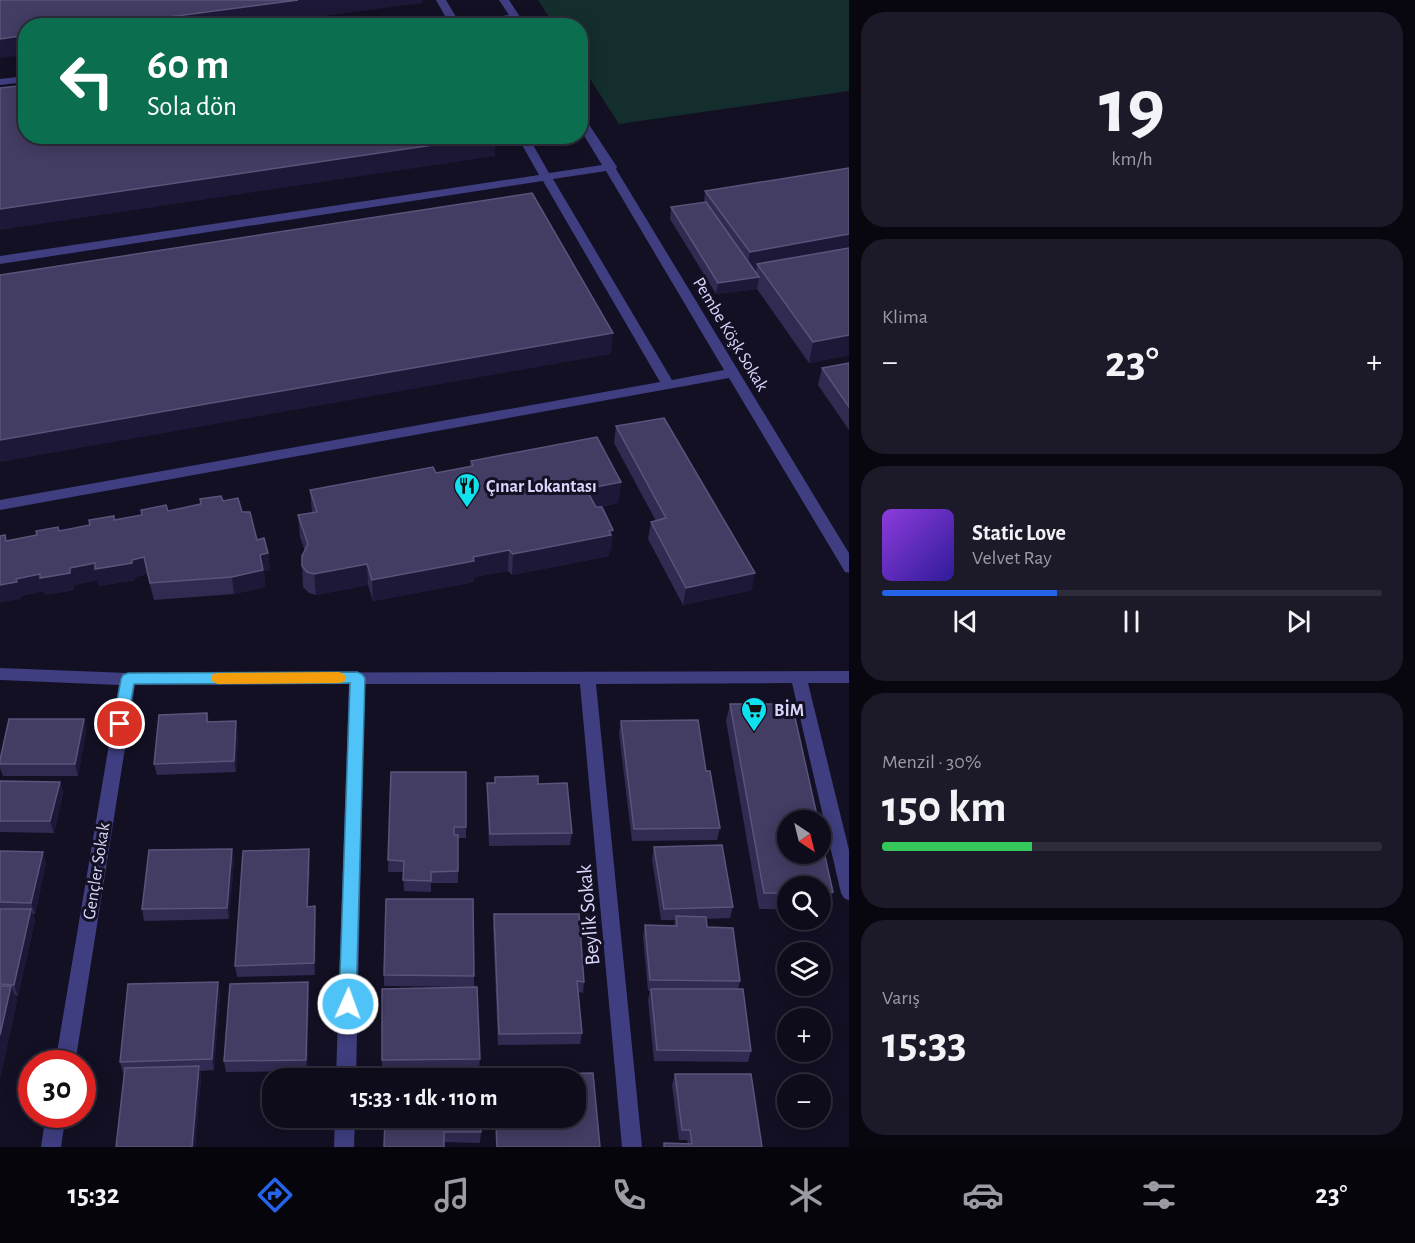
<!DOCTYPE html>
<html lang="tr">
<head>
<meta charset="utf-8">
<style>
	:root { --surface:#0e0c1b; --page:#1c1a28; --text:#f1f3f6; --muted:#9b9ba3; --line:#2e2c3a; --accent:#2563eb }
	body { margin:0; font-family:"Alegreya Sans",sans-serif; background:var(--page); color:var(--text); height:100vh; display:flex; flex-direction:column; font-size:22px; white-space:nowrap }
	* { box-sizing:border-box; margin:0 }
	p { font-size:20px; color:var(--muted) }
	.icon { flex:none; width:33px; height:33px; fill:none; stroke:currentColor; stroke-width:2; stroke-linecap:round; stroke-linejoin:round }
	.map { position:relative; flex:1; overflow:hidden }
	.side { display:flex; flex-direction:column; gap:12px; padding:12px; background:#08070f; width:566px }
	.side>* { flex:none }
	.guide { position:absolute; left:18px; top:18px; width:570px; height:126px; border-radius:24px; box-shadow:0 3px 15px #0003,0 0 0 2px var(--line); background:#0b6e4f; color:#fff; overflow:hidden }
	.needle { width:39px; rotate:145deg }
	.tools { position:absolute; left:777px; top:810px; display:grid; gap:12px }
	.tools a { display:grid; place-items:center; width:54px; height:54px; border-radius:50%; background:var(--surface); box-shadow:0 3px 15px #0003,0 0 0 2px var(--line); font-size:30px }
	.speed { position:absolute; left:18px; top:1050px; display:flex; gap:12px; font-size:30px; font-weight:700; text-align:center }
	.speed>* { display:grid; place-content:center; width:78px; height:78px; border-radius:50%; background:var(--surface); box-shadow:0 3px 15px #0003,0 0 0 2px var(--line); line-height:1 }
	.speed .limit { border:9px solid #d22; background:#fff; color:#111 }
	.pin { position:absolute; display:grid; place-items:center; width:51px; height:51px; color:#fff; margin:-26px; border:3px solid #fff; border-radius:50%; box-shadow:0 2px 6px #0007 }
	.me { position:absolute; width:66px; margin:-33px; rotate:2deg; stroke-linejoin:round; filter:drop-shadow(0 0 4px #0008) }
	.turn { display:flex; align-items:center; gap:21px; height:126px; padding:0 30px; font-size:27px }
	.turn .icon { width:78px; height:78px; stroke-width:2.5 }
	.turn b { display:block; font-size:42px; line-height:51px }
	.big { font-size:45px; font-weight:600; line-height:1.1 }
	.side .tile { flex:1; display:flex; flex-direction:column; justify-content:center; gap:9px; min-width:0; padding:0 21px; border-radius:24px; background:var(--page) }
	.side .dial { align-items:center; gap:0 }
	.dial b { font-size:78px; line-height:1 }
	.song { display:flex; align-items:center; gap:18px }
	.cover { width:72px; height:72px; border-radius:9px; background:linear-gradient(135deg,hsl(270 70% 55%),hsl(250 70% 35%)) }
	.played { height:6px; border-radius:3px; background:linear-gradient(90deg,var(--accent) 35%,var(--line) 35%) }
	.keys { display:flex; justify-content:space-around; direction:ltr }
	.heat { display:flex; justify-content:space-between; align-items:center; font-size:33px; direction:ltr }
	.charge { height:9px; border-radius:4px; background:linear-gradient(90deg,#34c759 30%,var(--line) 0) }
	.trip { position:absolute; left:262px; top:1068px; width:324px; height:60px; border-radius:24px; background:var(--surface); box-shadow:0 3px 15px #0003,0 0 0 2px var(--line); font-weight:600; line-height:60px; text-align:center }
	.dock { display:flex; height:96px; justify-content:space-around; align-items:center; background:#06050b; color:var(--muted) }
	.dock .icon { width:42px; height:42px }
	.dock .on { color:var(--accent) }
	.dock b { font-size:27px; color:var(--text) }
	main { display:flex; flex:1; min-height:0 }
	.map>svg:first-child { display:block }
</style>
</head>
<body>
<main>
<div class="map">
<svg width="850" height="1147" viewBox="0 0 850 1147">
	<rect width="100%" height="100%" fill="#131024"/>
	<path fill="#132e2c" d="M538,0h311v91l-230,33 -38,-59 -1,-39 -26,-1z"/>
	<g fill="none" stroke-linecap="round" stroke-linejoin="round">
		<g fill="#3e3e80" fill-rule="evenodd">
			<path d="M436,0h10l13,22 50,-7 -10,-15h10l15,23 -7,3 -5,-6 -37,6h-31l5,-3z"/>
			<path d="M26,76v6l-26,3v-6z"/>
			<path d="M580,116l4,1 33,50 -1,2 234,386v18l-5,-1 -116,-194 -729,132v-10l660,-118 -117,-201 -543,83v-8l539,-81 -22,-39h11l21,37 53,-8 -22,-36zM606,171l118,199 -52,10 -119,-201z"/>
			<path d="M0,668l128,5 722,-2v12h-42l42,171v47l-6,-3 -3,-5 -49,-210 -196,1 46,463h-20l-42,-463h-215l-9,394h-20l13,-394 -214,1 -60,379h-20l64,-379 -119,-5z"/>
			<path d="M46,1114h20l-5,33h-20z"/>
			<path d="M335,1118h20l-1,29h-20z"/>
		</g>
	</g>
	<g fill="#312a51">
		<path d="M705,191l144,164 -40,8 -52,-74 -41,5 -46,-75 1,-12 33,-4z"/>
		<path d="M849,363v67l-31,-45 4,-17z"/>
		<path d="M616,426l136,164 -69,15 -35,-66 3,-17 5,-1 -42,-78z"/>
		<path d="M471,461l150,21 -3,21 -18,4 11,44h-2v5l-97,19 -4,-4 -34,6v5l-101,19 -5,-16 -52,10 -7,-2 -6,-6 -1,-21 3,-15 -5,-14 -2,-22 14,-2 -2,-23 126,-17 34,-7z"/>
		<path d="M223,501l19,11 15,28 11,13 2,17 -6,1 1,16 -31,7 -80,6 -7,-26 -12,3v3l-36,6 -1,-6 -24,5v5l-29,5 -1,-4 -23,5v3l-14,-58z"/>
		<path d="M730,704l103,188 -5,16h-8v-22h-32v23h-29l-33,-188z"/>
		<path d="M207,713l2,9 29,11 -2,39 -79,3 -3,-11z"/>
		<path d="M84,719l2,12 -8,45h-75l-3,-8v-8z"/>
		<path d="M621,721l85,50 14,57 -3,12 -85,1 -13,-108z"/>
		<path d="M391,772l75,55v11h-8v45h-27v9l-27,-1 -1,-19h-15z"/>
		<path d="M0,781l60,1 3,11 -9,40 -54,-1z"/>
		<path d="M487,783l51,1 34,49 -2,12 -81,1 -2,-52z"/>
		<path d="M654,847l79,60 -3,11 -24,1 1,8 33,54 -2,8 13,62 -3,11 -94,-1 -6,-61 2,-9h-2l-5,-55 2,-11h29l1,-5h-14l-9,-61z"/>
		<path d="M232,849l2,11 -5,59 -85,2 -2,-12z"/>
		<path d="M309,849l1,12 -2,46 7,-1 1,11 -1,58 -78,2 -2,-11z"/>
		<path d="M0,851l46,12 -11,51h-2l2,6 -17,76 -3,-1 2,6 -17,77z"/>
		<path d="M494,914l90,68 -1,11 -5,-1 4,41 -2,11 -82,1 -5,-119z"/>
		<path d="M384,975l90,1v11l-90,-1z"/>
		<path d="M218,982l2,11 -6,77 -14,1 1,6 -6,70h-79l9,-74h-2l-3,-11z"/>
		<path d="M309,993l-2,78 -81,1 -2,-11z"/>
		<path d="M480,1059l-1,11 -97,1v-11z"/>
		<path d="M675,1074l87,73h-99l1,-4 24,1 -1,-4h-8l-7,-55z"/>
		<path d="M385,1118l96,14 -1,11 -36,-1z"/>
		<path d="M495,1118h81l24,29h-104z"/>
	</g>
	<g fill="#1d1837">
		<path d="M298,0h124v3l-173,23h-148z"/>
		<path d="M26,35v20l-26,3v-19z"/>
		<path d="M495,136v20l-495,74v-21z"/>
		<path d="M849,234v20l-92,10 -1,7 -10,1 4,-20z"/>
		<path d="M759,277l-2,12 -41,5 2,-11z"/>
		<path d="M613,333l-2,21 -611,108v-22z"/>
		<path d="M849,335v20l-40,8 4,-21z"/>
		<path d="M621,482l-3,21 -34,7 2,-21z"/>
		<path d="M613,530l-2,21h-2v5l-97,19 1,-21z"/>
		<path d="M509,550l-1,21 -34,6v5l-101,19 -1,-21 101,-23z"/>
		<path d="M268,553l2,17 -6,1 1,16 -31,7 -2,-17 28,-22z"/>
		<path d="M144,557l3,17 -12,3v3l-36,6 -1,-6 -24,5v5l-29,5 -1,-4 -23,5v3l-21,4v-18l16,-6 79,-16 37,-3z"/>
		<path d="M367,564l1,21 -52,10 -2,-21z"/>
		<path d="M755,573l-3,17 -69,15 3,-17z"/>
		<path d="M84,719l2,12 -8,45 -3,-12z"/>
		<path d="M236,721l2,12 -2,39 -2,-11z"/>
		<path d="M60,782l3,11 -9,40 -4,-12z"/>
		<path d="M232,849l2,11 -5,59 -2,-11z"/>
		<path d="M309,849l1,12 -2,57 -1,-11z"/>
		<path d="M43,852l3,11 -11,51 -4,-11z"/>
		<path d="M315,906l1,11 -1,58 -1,-12z"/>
		<path d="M31,909l4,11 -17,76 -4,-11z"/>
		<path d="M218,982l2,11 -6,77 -2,-11z"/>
		<path d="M308,982l1,11 -2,78 -1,-11z"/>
		<path d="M11,986l6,15 -17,77v-43z"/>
		<path d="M199,1066l2,11 -6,70h-3z"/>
	</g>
	<g fill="#433c63" stroke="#5a547b" stroke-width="1.5">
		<path d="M0,0h298l-197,26h-75v9l-26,4z"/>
		<path d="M26,85v51h468l-494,73v-121z"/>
		<path d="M849,168v66l-99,18 -45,-61z"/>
		<path d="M532,193l81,140 -613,107v-165z"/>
		<path d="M706,202l53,75 -41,6 -47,-76z"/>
		<path d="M849,248v87l-36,7 -56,-78z"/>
		<path d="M849,363v44l-27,-39z"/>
		<path d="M664,418l91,155 -69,15 -35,-66 15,-4 -50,-92z"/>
		<path d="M597,437l24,45 -35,7 10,18h6l11,23 -4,1 2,4 -98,19 -4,-4 -36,7 1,4 -102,19 -5,-16 -53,10 -7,-2 -5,-6v-10l6,-12 -10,-29 19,-3 -7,-22 123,-23 3,6 37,-7 -2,-5z"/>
		<path d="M221,496l2,5 15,-3 4,14h8l7,28 7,-2 4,15 -8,2 3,15 -31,7 -82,6 -6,-26 -12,3v3l-37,6v-6l-25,5v5l-30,5v-4l-24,5 1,3 -17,3v-49l5,-1 1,6 31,-6 -1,-4 22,-4 1,4 31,-6 -1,-5 25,-4v4l28,-5 -1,-5 25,-5 2,6 33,-7 -1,-5z"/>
		<path d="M730,704h62l26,116h-30v34h32v-20l13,58h-13v-6h-32v7h-24z"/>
		<path d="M207,713v9l29,-1 -2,40 -80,3 5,-49z"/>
		<path d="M9,719h75l-9,45h-75v-4z"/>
		<path d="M698,720l8,51h4l10,57 -86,1 -13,-108z"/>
		<path d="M391,772h75v55h-12v8h4v36l-27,1v9l-28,-1 1,-19 -16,-1z"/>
		<path d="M538,776v8l29,-1 5,50 -82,1 -3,-51h8v-6z"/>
		<path d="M0,781l60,1 -10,39h-50z"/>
		<path d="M722,845l11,62 -69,2 -10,-62z"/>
		<path d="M232,849l-5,59 -85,1 7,-59z"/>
		<path d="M309,849l-2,58 8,-1 -1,57 -79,3 8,-115z"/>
		<path d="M0,851l43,1 -12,51 -31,-1z"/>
		<path d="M386,899h87l1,77 -90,-1z"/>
		<path d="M0,909h31l-17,76 -14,-1z"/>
		<path d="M494,914h85l5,68 -7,-1 5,52 -83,1z"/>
		<path d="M676,916l30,1 1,10 26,1 7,53 -90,-1 -5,-55 32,1z"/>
		<path d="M218,982l-6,77 -92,3 8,-78z"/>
		<path d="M308,982l-2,78 -82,1 6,-77z"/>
		<path d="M0,986h11l-11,49z"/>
		<path d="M477,987l3,72 -98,1v-71z"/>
		<path d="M651,989h92l8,62 -94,-1z"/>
		<path d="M199,1066l-7,81h-76l9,-79z"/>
		<path d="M593,1073l7,74h-103l-1,-29h80v-40h-82v-3z"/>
		<path d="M675,1074h76l11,73h-98v-4l28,1 -2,-14h-8z"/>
		<path d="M386,1075l94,1v2h-94z"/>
		<path d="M385,1118h96v14h-37v15h-60z"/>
	</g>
	<path fill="#4fc3f7" stroke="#337fa1" stroke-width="1.5" d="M357,672l5,2 3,4 -9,326 -2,6 -6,2 -6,-2 -3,-6 11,-321 -216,1 -8,44h-11l-2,-4 8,-45 2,-4 5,-2z"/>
	<path fill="#f59e0b" d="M339,672l5,2 2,4 -2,4 -5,1 -121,1 -5,-2 -2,-4 2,-4 5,-1z"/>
	<defs>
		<symbol id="restaurant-pin" viewBox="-11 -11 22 30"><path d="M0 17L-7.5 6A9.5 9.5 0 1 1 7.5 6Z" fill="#0fe1ef" stroke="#131024"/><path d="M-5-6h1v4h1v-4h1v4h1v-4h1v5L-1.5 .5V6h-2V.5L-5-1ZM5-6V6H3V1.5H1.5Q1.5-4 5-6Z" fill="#111"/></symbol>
		<symbol id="supermarket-pin" viewBox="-11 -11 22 30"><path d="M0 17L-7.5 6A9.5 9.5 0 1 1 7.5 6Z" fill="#0fe1ef" stroke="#131024"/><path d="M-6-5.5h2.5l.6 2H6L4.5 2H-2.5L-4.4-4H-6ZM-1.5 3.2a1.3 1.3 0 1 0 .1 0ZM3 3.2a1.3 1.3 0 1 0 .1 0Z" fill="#111"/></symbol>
	</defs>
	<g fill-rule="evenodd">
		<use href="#restaurant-pin" x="452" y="471" width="30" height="40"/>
		<use href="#supermarket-pin" x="739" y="695" width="30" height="40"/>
	</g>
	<g text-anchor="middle" stroke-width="6" stroke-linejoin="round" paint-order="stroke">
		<g font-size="18" fill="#d9d6fc" stroke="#131024">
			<text transform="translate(731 334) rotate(59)" y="6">Pembe Köşk Sokak</text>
			<text transform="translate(96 871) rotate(-81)" y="6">Gençler Sokak</text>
		</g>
		<g font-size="18" font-weight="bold" fill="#d9d6fc" stroke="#131024" text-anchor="start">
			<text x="486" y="492">Çınar Lokantası</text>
			<text x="774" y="716">BİM</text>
		</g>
		<g font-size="21" fill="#d9d6fc" stroke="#131024">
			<text transform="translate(588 915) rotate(-95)" y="7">Beylik Sokak</text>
		</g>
	</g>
</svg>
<div class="tools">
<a><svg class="needle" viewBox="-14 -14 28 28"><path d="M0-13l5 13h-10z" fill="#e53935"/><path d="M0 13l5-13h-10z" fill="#9b9ba3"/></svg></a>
<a><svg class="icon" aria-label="search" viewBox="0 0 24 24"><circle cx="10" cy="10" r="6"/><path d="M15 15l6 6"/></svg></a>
<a><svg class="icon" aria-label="layers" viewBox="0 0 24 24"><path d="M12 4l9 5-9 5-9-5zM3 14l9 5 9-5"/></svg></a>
<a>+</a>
<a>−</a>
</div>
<div class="speed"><div class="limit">30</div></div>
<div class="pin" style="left:120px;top:724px;background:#d93025"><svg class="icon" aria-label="arrive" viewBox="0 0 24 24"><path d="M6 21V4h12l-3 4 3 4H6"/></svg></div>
<svg class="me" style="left:348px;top:1004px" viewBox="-20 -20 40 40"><circle r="17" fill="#4fc3f7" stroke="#fff" stroke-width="3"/><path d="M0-11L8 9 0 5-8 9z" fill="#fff"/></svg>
<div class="trip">15:33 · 1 dk · 110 m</div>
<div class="guide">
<div class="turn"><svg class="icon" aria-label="left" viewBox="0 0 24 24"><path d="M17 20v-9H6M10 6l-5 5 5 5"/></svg><div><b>60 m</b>Sola dön</div></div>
</div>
</div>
<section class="side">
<div class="tile dial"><b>19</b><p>km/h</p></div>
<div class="tile"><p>Klima</p>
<div class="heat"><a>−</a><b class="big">23°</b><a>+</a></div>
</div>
<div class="tile">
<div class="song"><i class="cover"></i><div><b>Static Love</b><p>Velvet Ray</p></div></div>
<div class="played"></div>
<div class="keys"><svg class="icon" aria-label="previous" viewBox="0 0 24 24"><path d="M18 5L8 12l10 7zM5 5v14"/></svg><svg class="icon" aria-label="pause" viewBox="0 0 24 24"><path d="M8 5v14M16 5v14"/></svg><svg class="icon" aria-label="next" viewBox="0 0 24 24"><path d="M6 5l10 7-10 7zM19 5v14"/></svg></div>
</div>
<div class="tile"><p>Menzil · 30%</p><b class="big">150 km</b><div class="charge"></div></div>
<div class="tile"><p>Varış</p><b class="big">15:33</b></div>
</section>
</main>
<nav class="dock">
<b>15:32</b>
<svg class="icon on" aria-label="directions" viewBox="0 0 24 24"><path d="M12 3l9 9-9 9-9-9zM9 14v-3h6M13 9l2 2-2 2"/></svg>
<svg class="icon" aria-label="music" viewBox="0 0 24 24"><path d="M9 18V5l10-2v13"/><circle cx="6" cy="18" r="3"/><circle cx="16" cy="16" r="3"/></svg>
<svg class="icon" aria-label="phone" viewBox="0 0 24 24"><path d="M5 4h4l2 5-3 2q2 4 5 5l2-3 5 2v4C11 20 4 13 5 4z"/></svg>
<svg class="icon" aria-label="climate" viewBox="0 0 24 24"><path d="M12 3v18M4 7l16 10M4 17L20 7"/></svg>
<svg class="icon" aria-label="car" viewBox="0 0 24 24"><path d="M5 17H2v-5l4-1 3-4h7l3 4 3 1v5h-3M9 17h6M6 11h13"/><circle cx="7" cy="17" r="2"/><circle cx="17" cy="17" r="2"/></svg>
<svg class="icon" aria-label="filters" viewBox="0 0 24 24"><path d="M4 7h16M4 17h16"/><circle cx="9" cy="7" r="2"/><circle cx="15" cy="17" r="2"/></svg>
<b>23°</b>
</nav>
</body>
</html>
